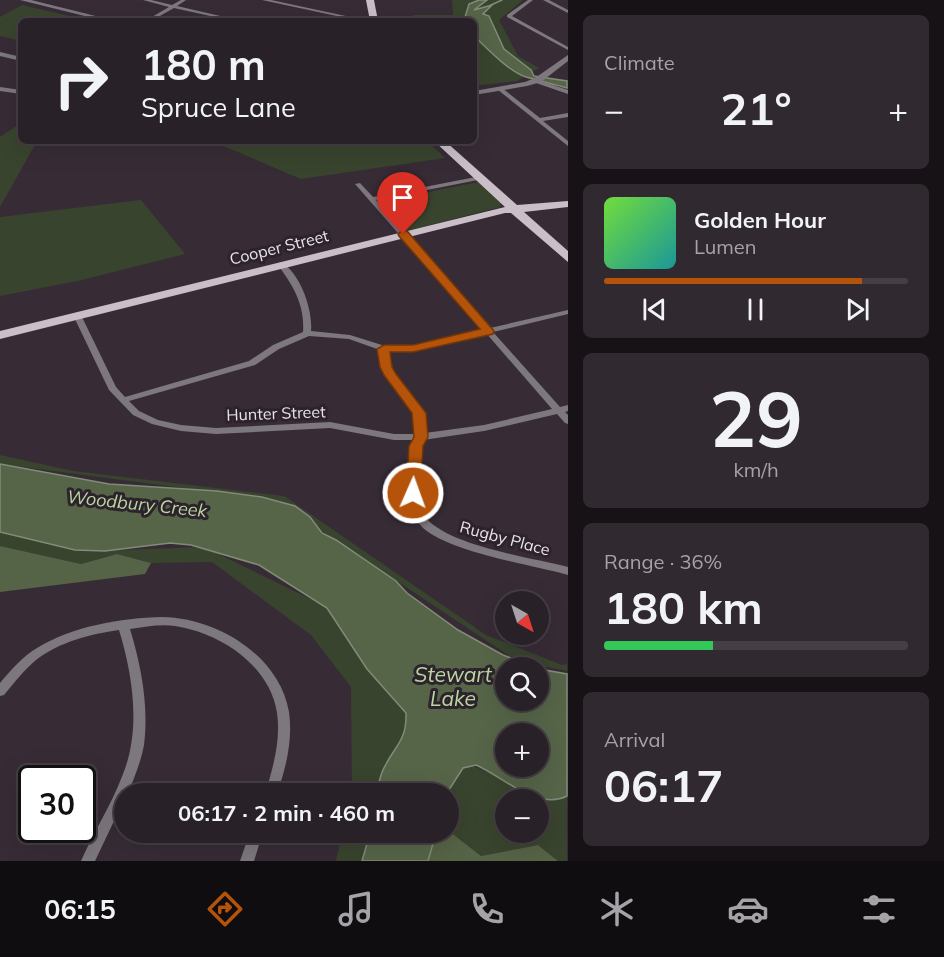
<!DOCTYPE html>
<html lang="en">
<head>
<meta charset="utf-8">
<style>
	:root { --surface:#292128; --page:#312930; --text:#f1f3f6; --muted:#a5a3a8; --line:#453e45; --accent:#b45309 }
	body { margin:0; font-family:Mulish,sans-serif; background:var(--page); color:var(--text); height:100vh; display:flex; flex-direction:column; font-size:22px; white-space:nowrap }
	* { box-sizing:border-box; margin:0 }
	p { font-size:20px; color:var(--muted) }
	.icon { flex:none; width:33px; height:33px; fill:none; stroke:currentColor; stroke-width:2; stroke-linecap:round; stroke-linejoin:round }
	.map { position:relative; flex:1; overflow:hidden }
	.panel { display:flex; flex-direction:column; gap:15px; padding:15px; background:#171216; width:376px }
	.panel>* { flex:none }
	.banner { position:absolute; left:18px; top:18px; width:459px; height:126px; border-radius:9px; box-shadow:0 6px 24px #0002,0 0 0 2px var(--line); background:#292128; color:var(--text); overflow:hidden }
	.needle { width:39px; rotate:141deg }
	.buttons { position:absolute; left:495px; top:591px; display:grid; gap:12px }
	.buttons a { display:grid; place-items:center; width:54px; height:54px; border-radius:50%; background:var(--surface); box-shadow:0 6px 24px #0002,0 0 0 2px var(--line); font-size:30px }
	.speed { position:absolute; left:18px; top:765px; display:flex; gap:12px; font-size:30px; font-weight:700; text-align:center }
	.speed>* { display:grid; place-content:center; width:78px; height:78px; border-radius:50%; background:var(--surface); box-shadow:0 6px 24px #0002,0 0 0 2px var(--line); line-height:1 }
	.speed .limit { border:3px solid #111; border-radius:9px; background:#fff; color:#111 }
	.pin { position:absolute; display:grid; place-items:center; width:51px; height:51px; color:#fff; margin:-62px -26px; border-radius:50% 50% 50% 0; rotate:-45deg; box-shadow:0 0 6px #0007 }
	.pin .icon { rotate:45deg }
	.me { position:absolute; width:66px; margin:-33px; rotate:2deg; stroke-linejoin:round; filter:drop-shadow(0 0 4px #0008) }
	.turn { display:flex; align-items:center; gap:21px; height:126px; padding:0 24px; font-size:27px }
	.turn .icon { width:78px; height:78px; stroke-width:2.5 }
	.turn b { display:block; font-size:42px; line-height:51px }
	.big { font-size:45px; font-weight:700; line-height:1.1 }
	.panel .tile { flex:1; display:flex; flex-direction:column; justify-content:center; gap:9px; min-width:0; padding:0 21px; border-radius:9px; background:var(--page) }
	.panel .dial { align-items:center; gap:0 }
	.dial b { font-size:78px; line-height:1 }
	.song { display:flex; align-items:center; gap:18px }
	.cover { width:72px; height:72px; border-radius:9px; background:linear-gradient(135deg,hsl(100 70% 55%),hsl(180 70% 35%)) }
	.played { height:6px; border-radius:3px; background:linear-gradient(90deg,var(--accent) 85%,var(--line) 85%) }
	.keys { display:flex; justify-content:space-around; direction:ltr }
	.heat { display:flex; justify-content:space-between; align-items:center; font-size:33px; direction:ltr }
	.charge { height:9px; border-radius:4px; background:linear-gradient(90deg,#34c759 36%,var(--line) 0) }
	.trip { position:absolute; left:114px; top:783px; width:345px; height:60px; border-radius:30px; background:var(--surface); box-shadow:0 6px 24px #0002,0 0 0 2px var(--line); font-weight:700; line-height:60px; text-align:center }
	.tab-bar { display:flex; height:96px; justify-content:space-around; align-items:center; background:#100d10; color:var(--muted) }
	.tab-bar .icon { width:42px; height:42px }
	.tab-bar .selected { color:var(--accent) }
	.tab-bar b { font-size:27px; color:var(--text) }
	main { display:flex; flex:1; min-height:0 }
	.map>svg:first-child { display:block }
</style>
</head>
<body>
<main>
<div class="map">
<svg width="568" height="861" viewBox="0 0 568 861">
	<rect width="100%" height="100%" fill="#372c36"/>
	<g fill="#39442e" fill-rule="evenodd">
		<path d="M452,0h71l-24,20 19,36 21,12 -22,13 -43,5v-65h-46l-16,-6h41z"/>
		<path d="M22,5l69,16h-70v20l-21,-5v-19z"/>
		<path d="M21,123v18h16l-37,66v-70z"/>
		<path d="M212,141h215l18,17 -144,21z"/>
		<path d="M478,182l24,21 -2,4 -93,24 -28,-29z"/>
		<path d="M141,200l44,54 -103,26 -82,16v-79z"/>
		<path d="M0,455l73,16 211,25 202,139 76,30 5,-1v7l-50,-10 -242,-161 -275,-36z"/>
		<path d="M0,532l89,19 115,-4 121,59 81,107 64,52 86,34 11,-3v65h-9l-20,-16 -57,11 -32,-25 -1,-37 -96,-1 -1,-106 -40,-52 -99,-73 -61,1 -34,-9 -36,10 -81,-18zM506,800h32v32h-32z"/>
		<path d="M342,833h94l-9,28h-91z"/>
	</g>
	<g fill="#556346">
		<path d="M0,546l81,18 36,-10 34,9 -6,11 -145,18z"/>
		<path d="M449,831l32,25 57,-11 20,16h-131l9,-28z"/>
	</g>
	<g fill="#566548" stroke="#828b79" stroke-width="1.5" fill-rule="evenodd">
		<path d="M479,0h8l-13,10 18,-5 -9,9 6,2 15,33 27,21 3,6 33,5v7c-13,-4 -28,-7 -41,-11 -18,-6 -38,-28 -52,-41v-15h-6l-3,-4 4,-13z"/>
		<path d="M0,464l109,20 108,7 45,6 33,9 15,11 12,16 14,7 60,41 11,12 51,37 45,25 32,12 -29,1v32h32l1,-31 28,5v122c-30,15 -65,-20 -91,-31l-13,3 -16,25h-71c3,-9 4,-19 9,-27 10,-20 22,-26 21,-53l-39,-44 -40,-61 -68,-43 -68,-20 -21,-2 -65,8 -30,-1 -75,-18zM506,734h32v32h-32z"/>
		<path d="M370,833l1,-1 65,1 -8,28h-66z"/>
	</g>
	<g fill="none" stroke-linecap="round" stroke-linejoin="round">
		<path stroke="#828b79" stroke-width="1.5" d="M491,5l11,-5"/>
		<g fill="#7d787d" fill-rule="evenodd">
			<path d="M143,0h8l21,5 9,-5h5l-9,6 65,15h-9l-59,-13 -23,13h-6l24,-14z"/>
			<path d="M262,0h9l98,21h-9z"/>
			<path d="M528,0h5l-21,16 56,31v3l-61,-33v-2z"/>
			<path d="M543,0h6l19,10v3z"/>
			<path d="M0,52l21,5v4l-21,-5z"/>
			<path d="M535,79l33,11v4l-35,-12 -1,-1z"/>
			<path d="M0,87l21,3v4l-21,-3z"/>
			<path d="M498,88h4l38,30 28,-5v4l-25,4 25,20v5l-70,-56z"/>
			<path d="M481,176l3,2 -1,1 -107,21 114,128 78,-18v4l-75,18 67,75 8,-2v6l-3,1 3,3v9l-3,-1 -8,-9 -73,17 -61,9c-6,14 -7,30 -6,45 1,9 0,20 5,28 21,33 109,44 146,54v8c-39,-11 -116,-22 -145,-47 -11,-11 -14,-23 -15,-38 -1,-17 -1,-34 6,-50h-20l-64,-12 -114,6 -35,-3 -29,-7 -19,-9 -24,-25 -36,-75 4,-2 4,2 35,72 9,10 124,-36 24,-16 30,-13c2,-27 -10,-47 -26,-68l4,-2c19,11 32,47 30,69l39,4 35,11h28l69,-17 -127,-145 5,-1 13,14zM486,333l66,76 -68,16 -59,8c5,-36 -34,-48 -37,-82l25,-1zM309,336l40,3 31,11c1,7 1,13 4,20 11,22 36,35 32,64h-22l-64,-12 -114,6 -35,-3 -23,-5 -19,-9 -10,-10 126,-36 24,-16z"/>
			<path d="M162,617c55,1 117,38 127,95 4,28 -3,55 -12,82h-12c8,-26 16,-54 12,-81 -7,-48 -57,-80 -102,-87 -15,-2 -30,1 -45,3 11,36 19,77 14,116 -3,17 -10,33 -16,49h-4v6l-29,61h-14c13,-30 31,-57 42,-87 18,-45 10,-98 -4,-144 -28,4 -60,12 -83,30 -12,10 -22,23 -32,35l-4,1v-13c11,-13 23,-27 37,-35 36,-22 84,-30 125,-31z"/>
			<path d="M250,832h13l-9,29h-14z"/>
		</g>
		<g fill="#7d787d" fill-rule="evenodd">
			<path d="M20,0h11l85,21h-11z"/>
			<path d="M568,55v6l-27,21 -14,4 -53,9v-4l51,-9 10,-4z"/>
		</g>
		<g fill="#cabfc9" fill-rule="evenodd">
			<path d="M366,0h8l4,21h-8z"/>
			<path d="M434,141h11l72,64 51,-4v6l-44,5 44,39v11l-57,-49h-6l-505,126v-8l505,-124z"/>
		</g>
	</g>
	<path fill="#b45309" stroke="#753606" stroke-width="1.5" d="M403,230l4,1 87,100 -1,3 -80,18h-23l2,15 4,7 30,39 2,24 -5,9 -3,47 -7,5 -7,-5 3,-47 5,-9 -2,-24 -28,-38 -4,-8 -3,-18 7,-4h29l67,-16 -81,-93 -1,-2z"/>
	<g text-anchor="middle" stroke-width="6" stroke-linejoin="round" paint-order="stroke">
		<g font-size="16" fill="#eae3ea" stroke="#2d232c">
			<text transform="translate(279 247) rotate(-14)" y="6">Cooper Street</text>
			<text transform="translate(276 413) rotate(-2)" y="6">Hunter Street</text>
			<text transform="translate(505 538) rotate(15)" y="6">Rugby Place</text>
		</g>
		<g font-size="18" font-style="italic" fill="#bad6a0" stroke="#2d232c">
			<text transform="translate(137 504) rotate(6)" y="6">Woodbury Creek</text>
		</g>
		<g font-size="21" font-style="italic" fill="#bad6a0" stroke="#2d232c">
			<text x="453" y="682">Stewart<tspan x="453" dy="24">Lake</tspan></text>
		</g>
	</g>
</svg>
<div class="buttons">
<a><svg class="needle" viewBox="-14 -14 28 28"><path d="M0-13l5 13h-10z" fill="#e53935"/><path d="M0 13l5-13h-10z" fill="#a5a3a8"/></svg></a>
<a><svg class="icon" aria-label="search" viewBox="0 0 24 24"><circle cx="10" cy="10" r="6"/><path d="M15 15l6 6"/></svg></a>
<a>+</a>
<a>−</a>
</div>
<div class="speed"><div class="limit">30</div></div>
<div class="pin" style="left:403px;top:234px;background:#d93025"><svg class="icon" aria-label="arrive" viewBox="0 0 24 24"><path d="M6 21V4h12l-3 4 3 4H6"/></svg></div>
<svg class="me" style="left:413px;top:493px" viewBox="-20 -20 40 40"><circle r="17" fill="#b45309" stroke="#fff" stroke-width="3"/><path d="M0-11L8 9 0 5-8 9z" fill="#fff"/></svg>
<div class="trip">06:17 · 2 min · 460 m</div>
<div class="banner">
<div class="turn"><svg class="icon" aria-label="right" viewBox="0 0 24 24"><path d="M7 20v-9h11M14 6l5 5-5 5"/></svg><div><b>180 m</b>Spruce Lane</div></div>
</div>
</div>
<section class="panel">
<div class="tile"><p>Climate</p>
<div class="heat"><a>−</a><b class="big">21°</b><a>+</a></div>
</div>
<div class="tile">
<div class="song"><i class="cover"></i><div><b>Golden Hour</b><p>Lumen</p></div></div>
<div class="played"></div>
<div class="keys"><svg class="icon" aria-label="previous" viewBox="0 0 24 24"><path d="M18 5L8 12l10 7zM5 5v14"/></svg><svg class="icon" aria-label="pause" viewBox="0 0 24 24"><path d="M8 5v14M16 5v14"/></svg><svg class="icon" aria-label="next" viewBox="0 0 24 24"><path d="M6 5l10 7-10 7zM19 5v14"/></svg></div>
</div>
<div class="tile dial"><b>29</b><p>km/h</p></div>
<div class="tile"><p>Range · 36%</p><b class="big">180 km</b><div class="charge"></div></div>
<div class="tile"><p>Arrival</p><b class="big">06:17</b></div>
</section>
</main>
<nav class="tab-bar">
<b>06:15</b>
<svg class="icon selected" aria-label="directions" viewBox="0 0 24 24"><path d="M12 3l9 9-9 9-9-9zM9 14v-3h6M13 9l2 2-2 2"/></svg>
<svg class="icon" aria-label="music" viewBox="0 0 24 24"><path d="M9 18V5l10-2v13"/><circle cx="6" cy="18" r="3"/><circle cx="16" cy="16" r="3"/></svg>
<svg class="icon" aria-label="phone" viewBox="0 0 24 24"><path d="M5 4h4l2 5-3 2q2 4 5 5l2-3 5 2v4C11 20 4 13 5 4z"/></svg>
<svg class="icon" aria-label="climate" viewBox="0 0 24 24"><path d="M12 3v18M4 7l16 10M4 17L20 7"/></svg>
<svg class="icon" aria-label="car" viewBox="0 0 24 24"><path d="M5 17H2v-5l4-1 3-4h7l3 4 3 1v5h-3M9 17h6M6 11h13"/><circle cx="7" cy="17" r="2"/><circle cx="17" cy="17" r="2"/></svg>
<svg class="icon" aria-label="filters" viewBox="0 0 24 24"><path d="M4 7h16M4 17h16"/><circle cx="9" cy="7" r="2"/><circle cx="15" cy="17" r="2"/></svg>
</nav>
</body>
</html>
